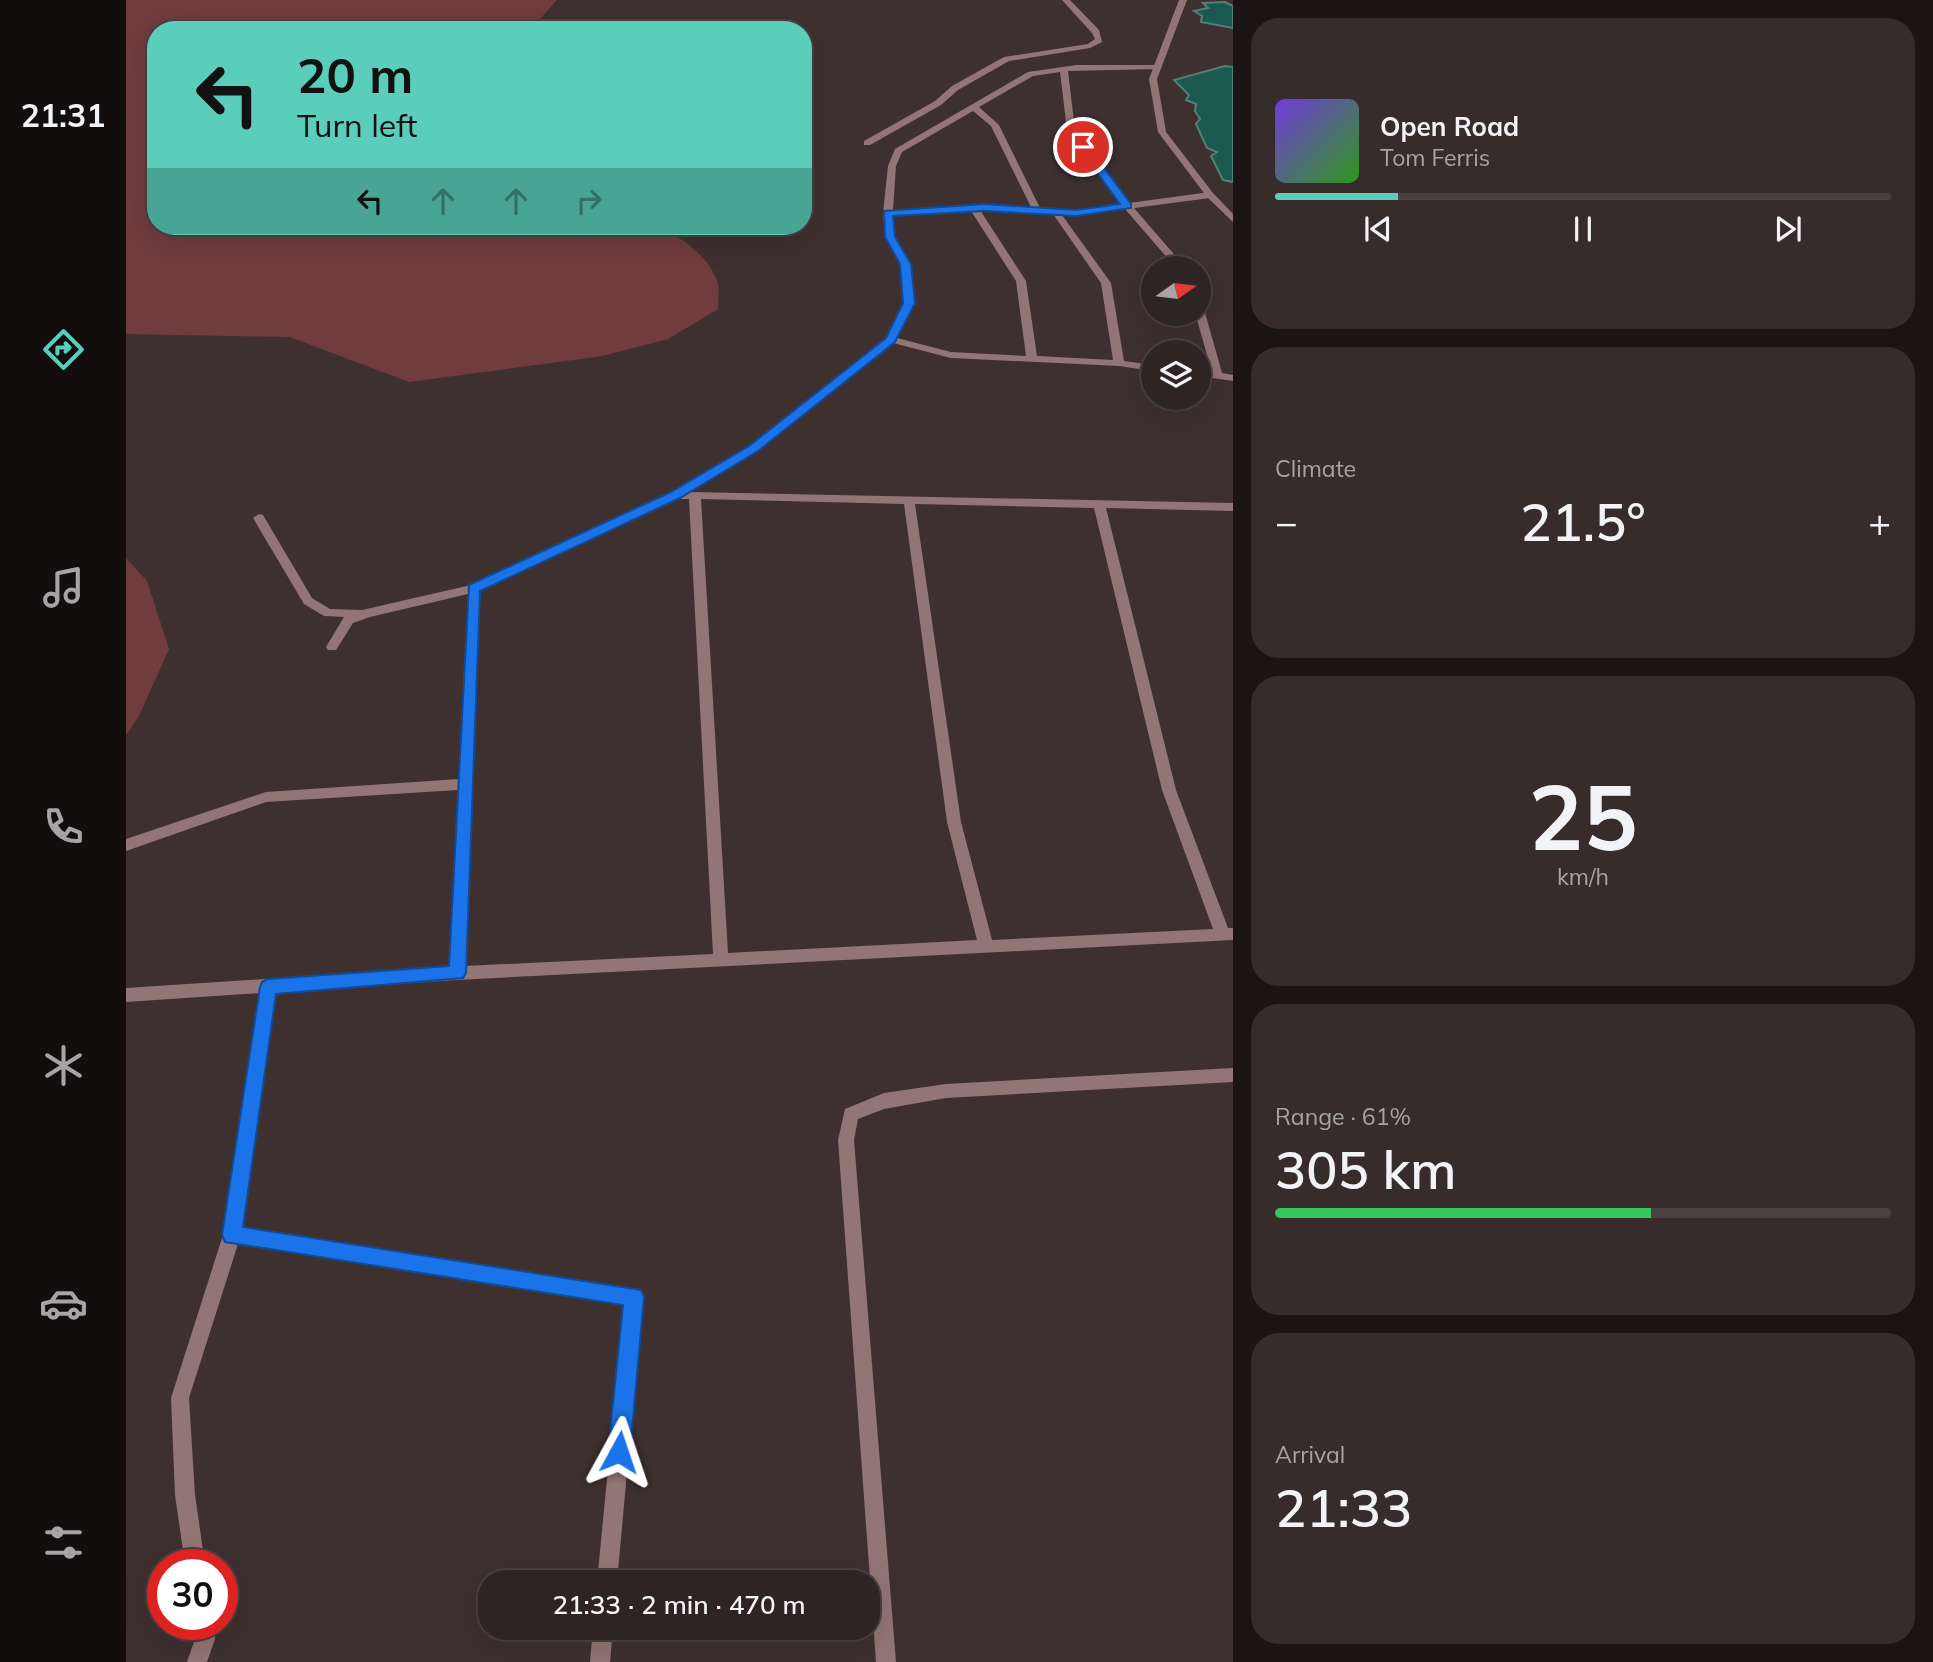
<!DOCTYPE html>
<html lang="en">
<head>
<meta charset="utf-8">
<style>
	:root { --surface:#2f2424; --page:#372c2c; --text:#f1f3f6; --muted:#a7a4a6; --line:#4a4141; --accent:#5bcebb }
	body { margin:0; font-family:Mulish,sans-serif; background:var(--page); color:var(--text); height:100vh; display:flex; flex-direction:column; font-size:26px; white-space:nowrap }
	* { box-sizing:border-box; margin:0 }
	p { font-size:23px; color:var(--muted) }
	.icon { flex:none; width:38px; height:38px; fill:none; stroke:currentColor; stroke-width:2; stroke-linecap:round; stroke-linejoin:round }
	.map { position:relative; flex:1; overflow:hidden }
	.details { display:flex; flex-direction:column; gap:18px; padding:18px; background:#1a1414; width:700px }
	.details>* { flex:none }
	.banner { position:absolute; left:21px; top:21px; width:665px; height:214px; border-radius:28px; box-shadow:0 7px 28px #0002,0 0 0 2px var(--line); background:#5bcebb; color:#111; overflow:hidden }
	.needle { width:46px; rotate:76deg }
	.tools { position:absolute; left:1015px; top:256px; display:grid; gap:14px }
	.tools a { display:grid; place-items:center; width:70px; height:70px; border-radius:50%; background:var(--surface); box-shadow:0 7px 28px #0002,0 0 0 2px var(--line); font-size:35px }
	.speed { position:absolute; left:21px; top:1549px; display:flex; gap:14px; font-size:35px; font-weight:700; text-align:center }
	.speed>* { display:grid; place-content:center; width:91px; height:91px; border-radius:50%; background:var(--surface); box-shadow:0 7px 28px #0002,0 0 0 2px var(--line); line-height:1 }
	.speed .limit { border:10px solid #d22; background:#fff; color:#111 }
	.pin { position:absolute; display:grid; place-items:center; width:60px; height:60px; color:#fff; margin:-30px; border:4px solid #fff; border-radius:50%; box-shadow:0 2px 7px #0007 }
	.me { position:absolute; width:77px; margin:-38px; rotate:5deg; stroke-linejoin:round; filter:drop-shadow(0 0 5px #0008) }
	.turn { display:flex; align-items:center; gap:24px; height:147px; padding:0 35px; font-size:32px }
	.turn .icon { width:91px; height:91px; stroke-width:2.5 }
	.turn b { display:block; font-size:49px; line-height:60px }
	.lanes { display:flex; align-items:center; height:66px; padding:0 35px; background:#0003; justify-content:center; gap:35px; direction:ltr }
	.lanes .off { opacity:.35 }
	.big { font-size:52px; font-weight:600; line-height:1.1 }
	.details .tile { flex:1; display:flex; flex-direction:column; justify-content:center; gap:10px; min-width:0; padding:0 24px; border-radius:28px; background:var(--page) }
	.details .dial { align-items:center; gap:0 }
	.dial b { font-size:91px; line-height:1 }
	.song { display:flex; align-items:center; gap:21px }
	.cover { width:84px; height:84px; border-radius:10px; background:linear-gradient(135deg,hsl(260 70% 55%),hsl(110 70% 35%)) }
	.played { height:7px; border-radius:4px; background:linear-gradient(90deg,var(--accent) 20%,var(--line) 20%) }
	.keys { display:flex; justify-content:space-around; direction:ltr }
	.heat { display:flex; justify-content:space-between; align-items:center; font-size:38px; direction:ltr }
	.charge { height:10px; border-radius:5px; background:linear-gradient(90deg,#34c759 61%,var(--line) 0) }
	.trip { position:absolute; left:352px; top:1570px; width:402px; height:70px; border-radius:28px; background:var(--surface); box-shadow:0 7px 28px #0002,0 0 0 2px var(--line); font-weight:600; line-height:70px; text-align:center }
	main { display:flex; flex:1; min-height:0 }
	.tabs { display:flex; flex-direction:column; width:126px; justify-content:space-around; align-items:center; background:#130e0e; color:var(--muted) }
	.tabs .icon { width:49px; height:49px }
	.tabs .selected { color:var(--accent) }
	.tabs b { font-size:32px; color:var(--text) }
	.map>svg:first-child { display:block }
</style>
</head>
<body>
<main>
<nav class="tabs">
<b>21:31</b>
<svg class="icon selected" aria-label="directions" viewBox="0 0 24 24"><path d="M12 3l9 9-9 9-9-9zM9 14v-3h6M13 9l2 2-2 2"/></svg>
<svg class="icon" aria-label="music" viewBox="0 0 24 24"><path d="M9 18V5l10-2v13"/><circle cx="6" cy="18" r="3"/><circle cx="16" cy="16" r="3"/></svg>
<svg class="icon" aria-label="phone" viewBox="0 0 24 24"><path d="M5 4h4l2 5-3 2q2 4 5 5l2-3 5 2v4C11 20 4 13 5 4z"/></svg>
<svg class="icon" aria-label="climate" viewBox="0 0 24 24"><path d="M12 3v18M4 7l16 10M4 17L20 7"/></svg>
<svg class="icon" aria-label="car" viewBox="0 0 24 24"><path d="M5 17H2v-5l4-1 3-4h7l3 4 3 1v5h-3M9 17h6M6 11h13"/><circle cx="7" cy="17" r="2"/><circle cx="17" cy="17" r="2"/></svg>
<svg class="icon" aria-label="filters" viewBox="0 0 24 24"><path d="M4 7h16M4 17h16"/><circle cx="9" cy="7" r="2"/><circle cx="15" cy="17" r="2"/></svg>
</nav>
<div class="map">
<svg width="1107" height="1662" viewBox="0 0 1107 1662">
	<rect width="100%" height="100%" fill="#3f3030"/>
	<g fill="#703c3e">
		<path d="M0,0h431l-25,28 -5,2h-371v196h500c24,10 52,29 61,55 3,8 1,20 1,28l-50,30 -65,17 -194,26 -119,-45 -164,-3z"/>
		<path d="M0,558l21,23 22,68 -30,67 -13,19z"/>
	</g>
	<g fill="#19594f" stroke="#557e78" stroke-width="2">
		<path d="M1099,2l8,4v22l-32,-6 1,-6 -8,-5 14,-3 -5,-5z"/>
		<path d="M1099,66l8,1v115l-10,-2 -12,-24 6,-4 -10,-4 -11,-24 4,-5 -5,-8 1,-7 -10,-4 3,-5 -15,-15z"/>
	</g>
	<g fill="none" stroke-linecap="round" stroke-linejoin="round">
		<g fill="#927575" fill-rule="evenodd">
			<path d="M936,0h8l29,30 3,12 -12,6 -81,13 -51,29 -17,15 -71,40h-6v-4l71,-40 17,-15 52,-29 84,-13 7,-5 -3,-6z"/>
			<path d="M950,65h82l4,2 -4,2 -90,2 7,59 54,73 81,-11 4,3 -4,3 -76,10 52,60h-10l-51,-59 -49,7 -14,-1 49,68 13,78 29,4v6l-34,-5 -168,-8 -58,-15 -136,108 -68,41 544,11v8l-127,-3 70,282 52,138h5v12l-776,40 -182,12 -33,236 398,63 3,6 -26,285h-20l27,-278 -386,-60 -49,154 6,97 10,69h-20l-10,-69 -4,-97 52,-163 37,-242 -134,9v-14l324,-21 8,-177 -192,12 -140,49v-12l140,-47 193,-13 9,-185 -98,23 -17,6 -17,27h-8l-2,-3 18,-30 -20,-1 -20,-12 -51,-86 6,-4 4,1 49,83 18,11 32,1 109,-25 200,-93 78,-45 138,-109 17,-35 -3,-39 -16,-27 -2,-24 5,-47 7,-17 133,-77zM934,72l7,58 54,74 -45,6 -36,-2 -41,-83 -20,-18 54,-31zM847,111l18,15 40,81 -47,-3 -91,6 3,-44 6,-14zM854,210l73,4 48,69 12,77 -76,-4 -11,-75zM845,211l45,70 10,75 -75,-4 -54,-14 17,-35 -3,-39 -16,-27 -2,-22zM551,499h12l24,455 -248,12 15,-376zM575,499l203,5 43,318 30,118 -249,13zM789,504l179,4 68,282 51,139 -221,11 -31,-118z"/>
			<path d="M1073,306l5,3 18,64 11,2v6l-34,-5v-6l13,2 -17,-59h4z"/>
			<path d="M1107,1068v14l-287,16 -62,11 -26,10 -4,21 42,522h-20l-38,-522 7,-31 39,-16 62,-9z"/>
			<path d="M67,1624h20l2,15 -8,23h-20l8,-23z"/>
			<path d="M467,1628h20l-3,34h-20z"/>
		</g>
		<path fill="#927575" fill-rule="evenodd" d="M1053,0h8l-30,79 9,53 47,61 20,21v8l-26,-25 -49,-65 -9,-53z"/>
	</g>
	<path fill="#1a73e8" stroke="#114b97" stroke-width="2" d="M957,144l4,1 44,59v4l-55,8 -92,-5 -91,5 2,21 16,27 4,39 -20,39 -137,109 -78,47 -200,93 -14,382 -3,5 -187,16 -33,233 398,63 3,7 -14,155 -3,8 -8,3 -7,-3 -4,-8 15,-147 -398,-63 -3,-7 38,-248 2,-5 6,-3 181,-13 20,-381 202,-93 78,-46 137,-108 17,-35 -3,-39 -15,-27 -1,-26 100,-7 92,6 44,-6 -42,-57z"/>
</svg>
<div class="tools">
<a><svg class="needle" viewBox="-14 -14 28 28"><path d="M0-13l5 13h-10z" fill="#e53935"/><path d="M0 13l5-13h-10z" fill="#a7a4a6"/></svg></a>
<a><svg class="icon" aria-label="layers" viewBox="0 0 24 24"><path d="M12 4l9 5-9 5-9-5zM3 14l9 5 9-5"/></svg></a>
</div>
<div class="speed"><div class="limit">30</div></div>
<div class="pin" style="left:957px;top:147px;background:#d93025"><svg class="icon" aria-label="arrive" viewBox="0 0 24 24"><path d="M6 21V4h12l-3 4 3 4H6"/></svg></div>
<svg class="me" style="left:493px;top:1452px" viewBox="-20 -20 40 40"><path d="M0-17L14 15 0 8-14 15z" fill="#1a73e8" stroke="#fff" stroke-width="4"/></svg>
<div class="trip">21:33 · 2 min · 470 m</div>
<div class="banner">
<div class="turn"><svg class="icon" aria-label="left" viewBox="0 0 24 24"><path d="M17 20v-9H6M10 6l-5 5 5 5"/></svg><div><b>20 m</b>Turn left</div></div>
<div class="lanes"><svg class="icon" aria-label="left" viewBox="0 0 24 24"><path d="M17 20v-9H6M10 6l-5 5 5 5"/></svg><svg class="icon off" aria-label="ahead" viewBox="0 0 24 24"><path d="M12 20V5M6 11l6-6 6 6"/></svg><svg class="icon off" aria-label="ahead" viewBox="0 0 24 24"><path d="M12 20V5M6 11l6-6 6 6"/></svg><svg class="icon off" aria-label="right" viewBox="0 0 24 24"><path d="M7 20v-9h11M14 6l5 5-5 5"/></svg></div>
</div>
</div>
<section class="details">
<div class="tile">
<div class="song"><i class="cover"></i><div><b>Open Road</b><p>Tom Ferris</p></div></div>
<div class="played"></div>
<div class="keys"><svg class="icon" aria-label="previous" viewBox="0 0 24 24"><path d="M18 5L8 12l10 7zM5 5v14"/></svg><svg class="icon" aria-label="pause" viewBox="0 0 24 24"><path d="M8 5v14M16 5v14"/></svg><svg class="icon" aria-label="next" viewBox="0 0 24 24"><path d="M6 5l10 7-10 7zM19 5v14"/></svg></div>
</div>
<div class="tile"><p>Climate</p>
<div class="heat"><a>−</a><b class="big">21.5°</b><a>+</a></div>
</div>
<div class="tile dial"><b>25</b><p>km/h</p></div>
<div class="tile"><p>Range · 61%</p><b class="big">305 km</b><div class="charge"></div></div>
<div class="tile"><p>Arrival</p><b class="big">21:33</b></div>
</section>
</main>
</body>
</html>
